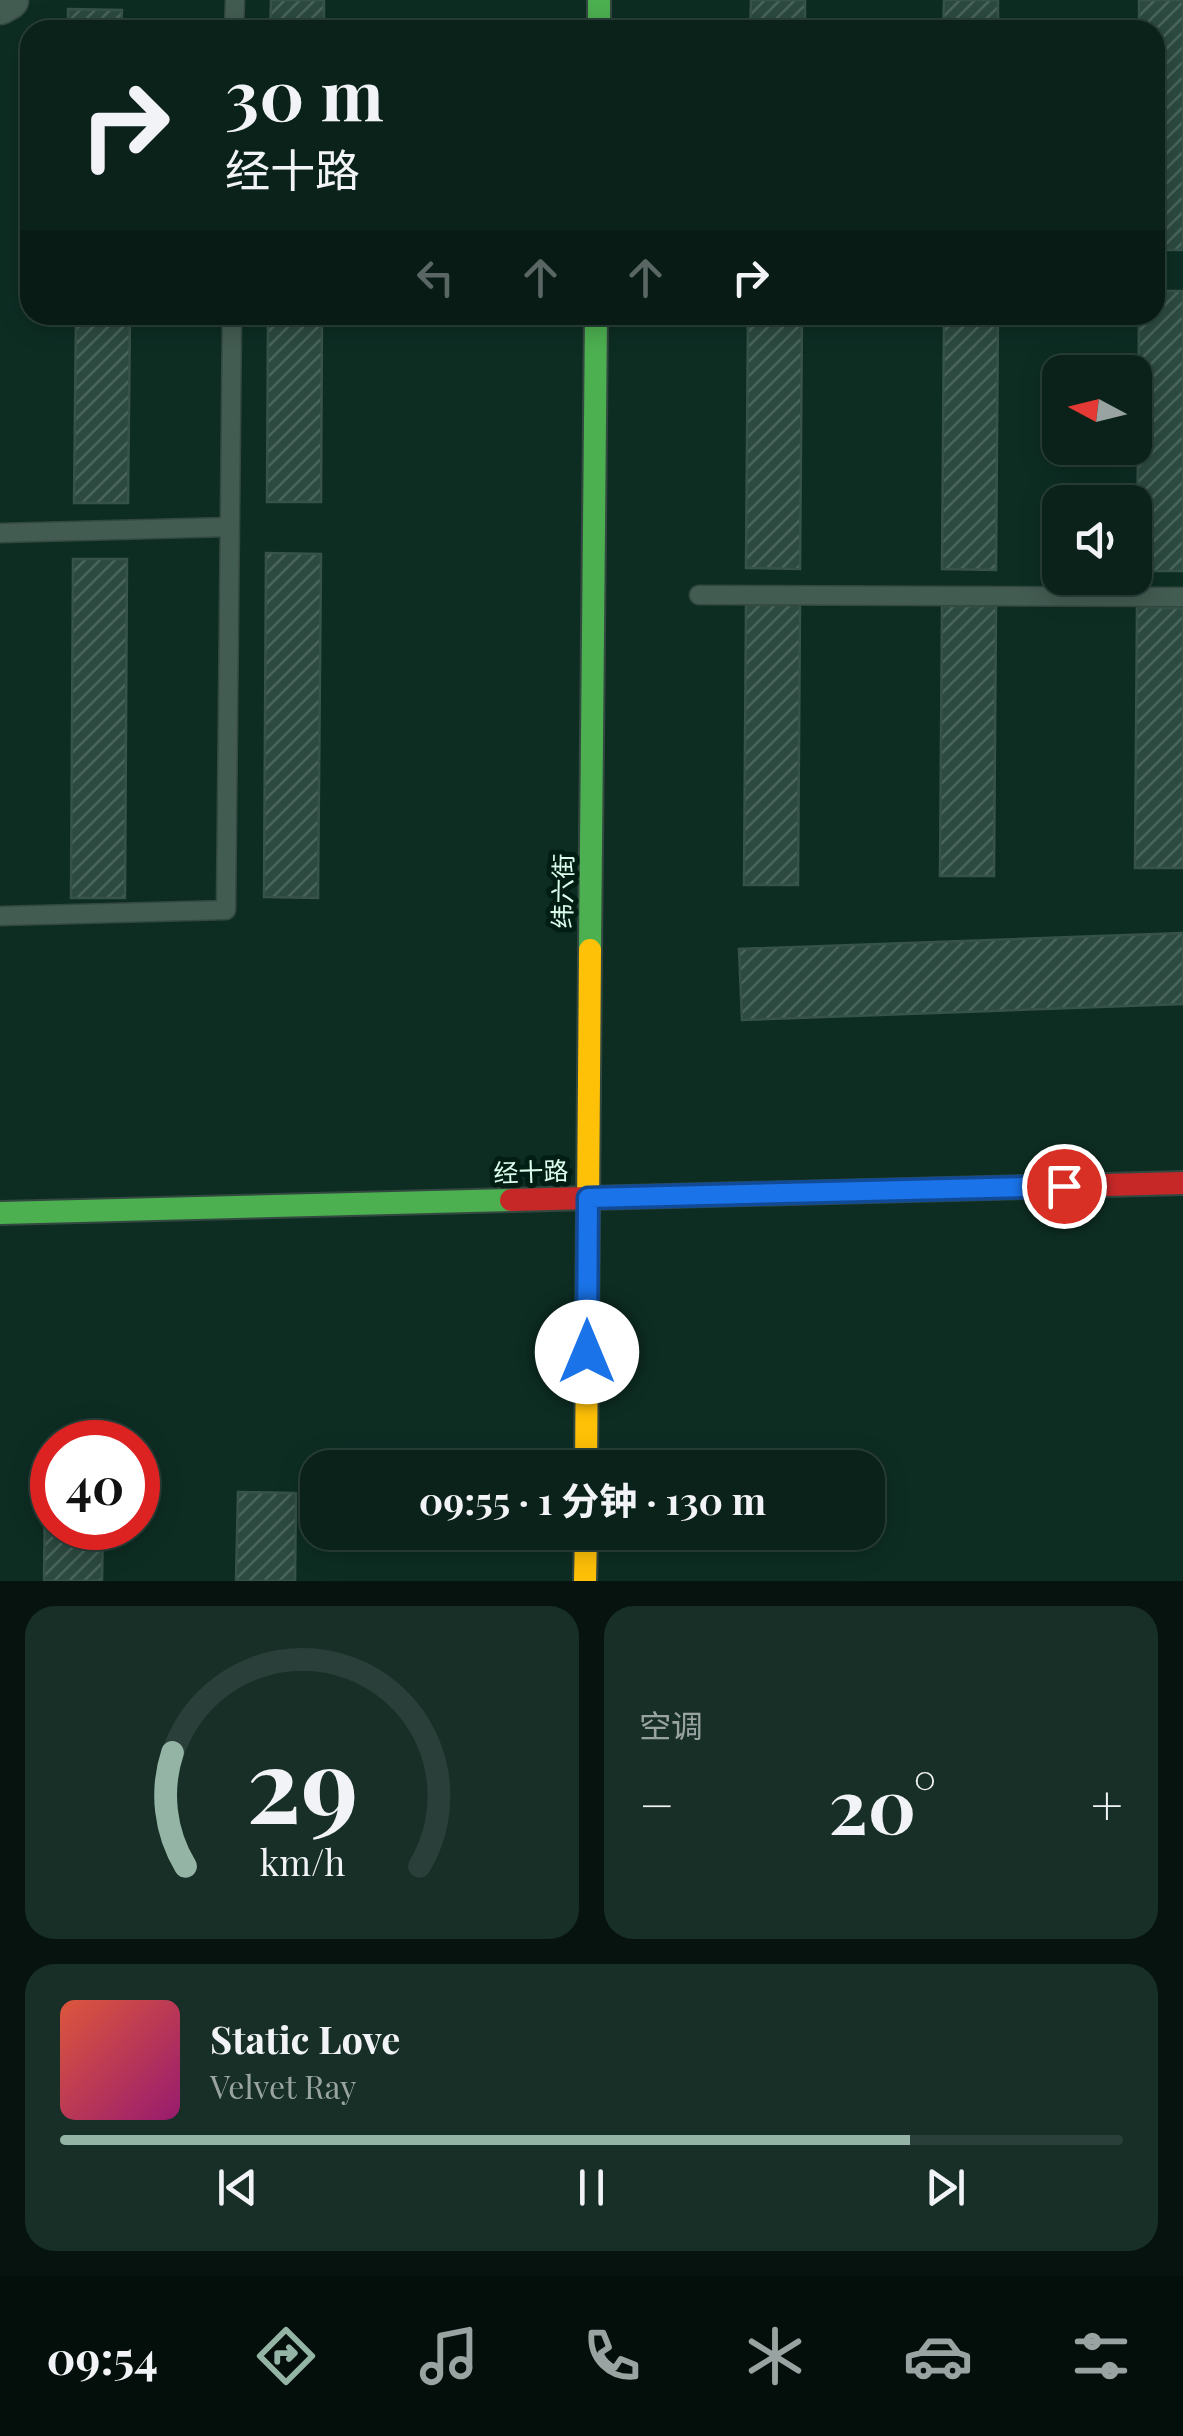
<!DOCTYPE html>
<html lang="zh">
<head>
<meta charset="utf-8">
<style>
	:root { --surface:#0a221a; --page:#182f27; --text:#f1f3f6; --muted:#99a4a2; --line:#2a3f39; --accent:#94b5a6 }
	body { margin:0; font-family:"Playfair Display","Noto Sans SC",serif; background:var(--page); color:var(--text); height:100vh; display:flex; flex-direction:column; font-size:38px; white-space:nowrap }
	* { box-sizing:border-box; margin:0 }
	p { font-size:32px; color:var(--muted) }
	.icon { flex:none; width:55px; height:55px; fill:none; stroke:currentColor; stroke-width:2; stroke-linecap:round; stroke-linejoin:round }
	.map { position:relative; height:1581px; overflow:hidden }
	.sheet { display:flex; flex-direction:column; gap:25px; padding:25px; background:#06130e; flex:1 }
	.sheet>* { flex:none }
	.guide { position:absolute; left:20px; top:20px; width:1145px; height:305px; border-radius:30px; box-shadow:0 5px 25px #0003,0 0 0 2px var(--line); background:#0a221a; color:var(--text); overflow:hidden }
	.needle { width:65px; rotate:277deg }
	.fabs { position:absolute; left:1042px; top:355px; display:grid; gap:20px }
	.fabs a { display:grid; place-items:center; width:110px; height:110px; border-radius:20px; background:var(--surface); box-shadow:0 5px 25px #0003,0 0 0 2px var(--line); font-size:50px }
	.speed { position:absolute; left:30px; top:1420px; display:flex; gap:20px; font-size:50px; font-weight:700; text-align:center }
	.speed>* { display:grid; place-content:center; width:130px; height:130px; border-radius:50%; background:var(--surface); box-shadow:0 5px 25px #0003,0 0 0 2px var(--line); line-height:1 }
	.speed .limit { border:15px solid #d22; background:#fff; color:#111 }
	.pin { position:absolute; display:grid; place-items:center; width:85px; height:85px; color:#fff; margin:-42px; border:5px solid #fff; border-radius:50%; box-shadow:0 2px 10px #0007 }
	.me { position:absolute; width:110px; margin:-55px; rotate:0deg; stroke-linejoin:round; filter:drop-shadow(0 0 8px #0008) }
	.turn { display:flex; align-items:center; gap:35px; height:210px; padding:0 40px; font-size:45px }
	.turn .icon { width:130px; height:130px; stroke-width:2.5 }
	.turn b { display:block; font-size:70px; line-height:85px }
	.lanes { display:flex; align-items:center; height:95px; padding:0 40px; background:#0003; justify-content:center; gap:50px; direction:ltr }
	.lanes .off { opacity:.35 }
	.big { font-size:75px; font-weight:700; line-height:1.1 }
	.sheet .card { flex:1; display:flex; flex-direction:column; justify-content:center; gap:15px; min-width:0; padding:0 35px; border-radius:30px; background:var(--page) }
	.sheet .dial { align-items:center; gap:0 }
	.dial svg { height:260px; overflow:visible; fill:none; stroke:var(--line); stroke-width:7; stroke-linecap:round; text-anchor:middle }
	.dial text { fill:var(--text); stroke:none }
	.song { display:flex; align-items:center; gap:30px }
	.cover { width:120px; height:120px; border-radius:15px; background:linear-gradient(135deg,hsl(10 70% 55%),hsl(320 70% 35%)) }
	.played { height:10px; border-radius:5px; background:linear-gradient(90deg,var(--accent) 80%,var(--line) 80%) }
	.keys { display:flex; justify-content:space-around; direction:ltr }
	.heat { display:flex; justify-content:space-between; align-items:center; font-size:55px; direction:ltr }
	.sheet .tiles { flex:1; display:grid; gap:25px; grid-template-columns:1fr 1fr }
	.card:last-child { grid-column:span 2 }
	.trip { position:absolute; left:300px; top:1450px; width:585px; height:100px; border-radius:30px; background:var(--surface); box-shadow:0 5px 25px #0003,0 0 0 2px var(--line); font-weight:700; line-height:100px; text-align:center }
	.tab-bar { display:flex; height:160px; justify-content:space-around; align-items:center; background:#040e0a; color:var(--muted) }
	.tab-bar .icon { width:70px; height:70px }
	.tab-bar .on { color:var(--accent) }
	.tab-bar b { font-size:45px; color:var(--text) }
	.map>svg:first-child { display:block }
</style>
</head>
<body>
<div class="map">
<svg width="1183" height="1581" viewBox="0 0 1183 1581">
	<defs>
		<pattern id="building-hatch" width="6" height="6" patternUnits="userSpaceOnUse" patternTransform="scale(2.5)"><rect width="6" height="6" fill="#2c4a40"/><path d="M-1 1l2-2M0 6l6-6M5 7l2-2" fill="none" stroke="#4a655c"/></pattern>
	</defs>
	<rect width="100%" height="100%" fill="#0d2d23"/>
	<g fill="url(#building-hatch)" stroke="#375349" stroke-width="2.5">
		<path d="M271,0h53v30h-54z"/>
		<path d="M751,0h54v30h-55z"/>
		<path d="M944,0h54v30h-55z"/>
		<path d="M1139,0h44v250h-28v-220h-16z"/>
		<path d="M68,9l54,1 -1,20h-53z"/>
		<path d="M1155,291h28v280h-46l2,-256h16z"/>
		<path d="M76,315h54l-2,188h-54z"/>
		<path d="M268,315h54l-1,187h-54z"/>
		<path d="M748,315h54l-2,254 -54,-1z"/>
		<path d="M944,315h54l-2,255 -54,-1z"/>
		<path d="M266,553l55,1 -3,344 -54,-1z"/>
		<path d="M73,559h54l-2,339h-54z"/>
		<path d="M746,605h54l-2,280h-54z"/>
		<path d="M942,606h54l-2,270h-54z"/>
		<path d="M1137,607l46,1v260h-48z"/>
		<path d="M1183,933v71l-441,16 -3,-71z"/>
		<path d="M238,1492l58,1 -1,88h-59z"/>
		<path d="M45,1495h7v33h51l-1,53h-58z"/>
	</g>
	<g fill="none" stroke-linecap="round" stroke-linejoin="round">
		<defs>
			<g id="lane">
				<path d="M234,30l1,-30"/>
				<path d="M0,533l229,-6"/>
				<path d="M699,595l484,2"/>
				<path d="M0,916l226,-6 6,-595"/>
			</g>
			<path id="street" d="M0,5l9,-5"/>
			<g id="fast">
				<path d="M599,0v30"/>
				<path d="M590,950l6,-635"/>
				<path d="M0,1213l511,-13"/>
			</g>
			<g id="slow">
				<path d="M586,1468l4,-518"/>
				<path d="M585,1581l1,-49"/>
			</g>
			<path id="jam" d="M511,1200l672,-17"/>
		</defs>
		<use href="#lane" stroke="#334840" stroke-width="21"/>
		<use href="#street" stroke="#334840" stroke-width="41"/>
		<use href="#fast" stroke="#334840" stroke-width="26"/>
		<use href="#slow" stroke="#334840" stroke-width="26"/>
		<use href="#jam" stroke="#334840" stroke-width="26"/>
		<use href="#lane" stroke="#435c52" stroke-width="18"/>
		<use href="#street" stroke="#435c52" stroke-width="38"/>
		<use href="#fast" stroke="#4caf50" stroke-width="22"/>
		<use href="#slow" stroke="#ffc107" stroke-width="22"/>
		<use href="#jam" stroke="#c62828" stroke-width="22"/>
	</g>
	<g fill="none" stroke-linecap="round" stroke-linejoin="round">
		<defs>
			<path id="route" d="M587,1352l1,-154 476,-12"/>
		</defs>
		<use href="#route" stroke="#114b97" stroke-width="25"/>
		<use href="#route" stroke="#1a73e8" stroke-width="18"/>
	</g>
	<g text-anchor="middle" stroke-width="10" stroke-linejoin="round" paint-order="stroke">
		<g font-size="25" fill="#dcfeed" stroke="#021d13">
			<text transform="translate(563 891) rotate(-89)" y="9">纬六街</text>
			<text transform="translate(531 1172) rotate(-2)" y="9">经十路</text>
		</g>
	</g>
</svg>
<div class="fabs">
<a><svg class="needle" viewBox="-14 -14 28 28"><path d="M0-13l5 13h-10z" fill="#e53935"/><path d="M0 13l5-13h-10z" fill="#99a4a2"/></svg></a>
<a><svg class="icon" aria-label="sound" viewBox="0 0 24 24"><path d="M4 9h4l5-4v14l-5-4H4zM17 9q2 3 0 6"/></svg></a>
</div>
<div class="speed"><div class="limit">40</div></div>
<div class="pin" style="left:1064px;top:1186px;background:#d93025"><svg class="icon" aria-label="arrive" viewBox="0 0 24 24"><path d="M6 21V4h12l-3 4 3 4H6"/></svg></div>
<svg class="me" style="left:587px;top:1352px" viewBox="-20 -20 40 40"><circle r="19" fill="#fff"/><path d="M0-13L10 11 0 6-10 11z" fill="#1a73e8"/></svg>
<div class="trip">09:55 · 1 分钟 · 130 m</div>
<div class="guide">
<div class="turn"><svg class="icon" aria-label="right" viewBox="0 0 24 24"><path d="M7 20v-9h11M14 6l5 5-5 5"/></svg><div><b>30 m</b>经十路</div></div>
<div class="lanes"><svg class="icon off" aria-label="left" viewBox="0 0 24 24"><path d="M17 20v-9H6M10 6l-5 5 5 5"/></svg><svg class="icon off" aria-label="ahead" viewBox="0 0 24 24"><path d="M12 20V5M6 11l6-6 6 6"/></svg><svg class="icon off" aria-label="ahead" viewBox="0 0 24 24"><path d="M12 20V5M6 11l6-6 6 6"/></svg><svg class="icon" aria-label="right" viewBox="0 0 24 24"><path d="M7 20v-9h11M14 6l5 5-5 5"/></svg></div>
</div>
</div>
<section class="sheet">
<div class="tiles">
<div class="card dial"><svg viewBox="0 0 100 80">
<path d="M14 69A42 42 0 1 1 86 69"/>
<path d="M14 69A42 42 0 0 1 10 34" stroke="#94b5a6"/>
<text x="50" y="56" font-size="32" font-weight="700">29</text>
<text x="50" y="72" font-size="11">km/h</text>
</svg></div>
<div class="card"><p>空调</p>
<div class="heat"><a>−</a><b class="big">20°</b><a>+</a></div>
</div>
<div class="card">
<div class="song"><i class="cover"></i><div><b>Static Love</b><p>Velvet Ray</p></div></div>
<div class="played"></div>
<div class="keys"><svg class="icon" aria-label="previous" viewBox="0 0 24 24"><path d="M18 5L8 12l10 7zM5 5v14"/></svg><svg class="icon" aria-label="pause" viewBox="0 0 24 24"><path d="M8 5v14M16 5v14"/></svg><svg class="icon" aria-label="next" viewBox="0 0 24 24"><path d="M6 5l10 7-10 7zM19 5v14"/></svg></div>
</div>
</div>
</section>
<nav class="tab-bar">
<b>09:54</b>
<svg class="icon on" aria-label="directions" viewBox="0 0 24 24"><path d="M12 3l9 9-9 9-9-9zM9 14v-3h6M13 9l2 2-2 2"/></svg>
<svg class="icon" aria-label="music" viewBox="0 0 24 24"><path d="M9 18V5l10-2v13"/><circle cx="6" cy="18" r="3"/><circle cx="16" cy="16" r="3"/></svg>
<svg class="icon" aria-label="phone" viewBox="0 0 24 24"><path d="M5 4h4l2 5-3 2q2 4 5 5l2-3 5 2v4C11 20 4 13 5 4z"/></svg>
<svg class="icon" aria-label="climate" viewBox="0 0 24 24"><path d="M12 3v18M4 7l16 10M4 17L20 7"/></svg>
<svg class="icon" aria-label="car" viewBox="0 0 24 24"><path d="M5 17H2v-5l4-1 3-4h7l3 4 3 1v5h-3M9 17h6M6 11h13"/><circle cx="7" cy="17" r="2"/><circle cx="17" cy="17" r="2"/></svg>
<svg class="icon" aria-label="filters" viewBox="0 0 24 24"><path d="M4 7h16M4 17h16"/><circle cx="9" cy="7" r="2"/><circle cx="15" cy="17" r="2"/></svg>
</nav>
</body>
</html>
